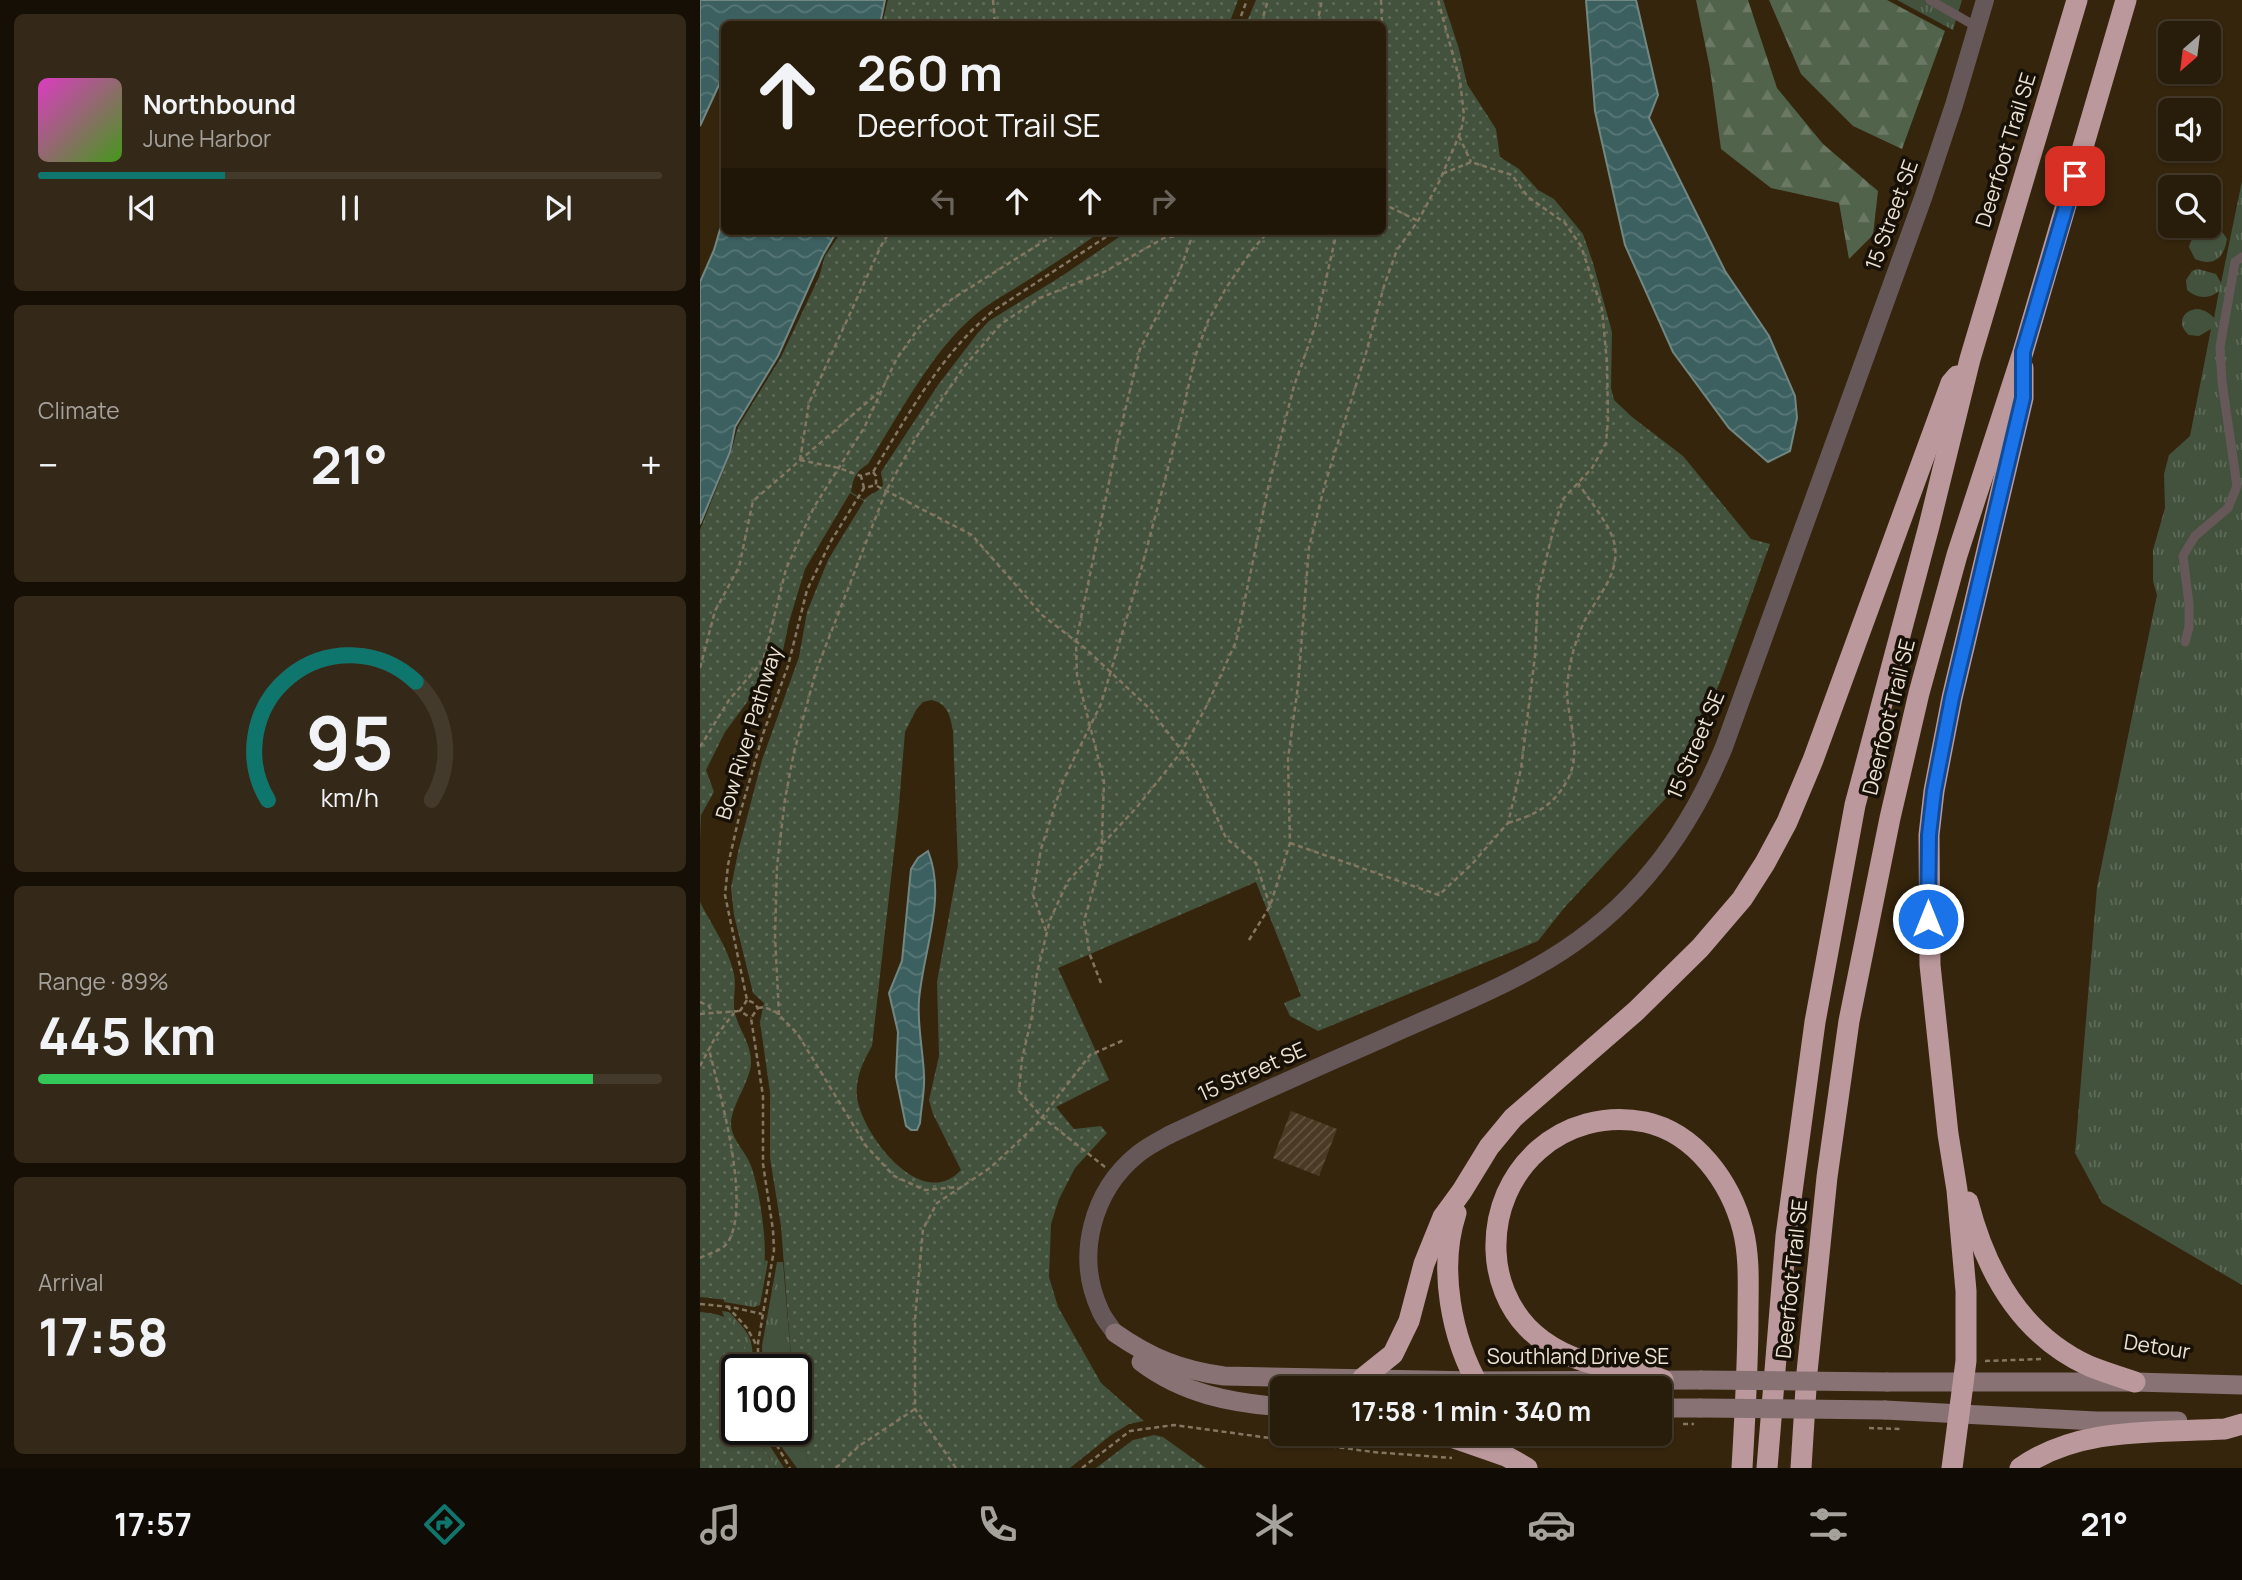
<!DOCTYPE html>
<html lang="en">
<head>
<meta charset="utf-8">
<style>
	:root { --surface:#281c0a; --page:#342918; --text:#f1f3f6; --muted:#a5a19c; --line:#443a2b; --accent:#0f766e }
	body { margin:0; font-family:Manrope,sans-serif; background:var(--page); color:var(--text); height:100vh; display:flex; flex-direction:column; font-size:26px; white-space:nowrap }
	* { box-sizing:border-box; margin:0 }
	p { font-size:23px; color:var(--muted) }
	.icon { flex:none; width:38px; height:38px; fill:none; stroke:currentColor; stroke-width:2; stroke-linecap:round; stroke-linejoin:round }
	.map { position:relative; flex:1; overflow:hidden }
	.details { display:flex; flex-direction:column; gap:14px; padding:14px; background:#160f06; width:700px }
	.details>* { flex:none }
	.hud { position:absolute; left:21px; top:21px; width:665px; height:214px; border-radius:10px; box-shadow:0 2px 5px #0004,0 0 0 2px var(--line); background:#281c0a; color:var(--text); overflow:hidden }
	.needle { width:46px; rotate:208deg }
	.fabs { position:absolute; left:1458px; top:21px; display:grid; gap:14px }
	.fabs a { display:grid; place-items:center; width:63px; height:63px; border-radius:10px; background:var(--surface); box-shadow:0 2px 5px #0004,0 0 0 2px var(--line); font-size:35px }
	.speed { position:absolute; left:21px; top:1354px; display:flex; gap:14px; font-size:35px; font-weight:700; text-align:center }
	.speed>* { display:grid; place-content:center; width:91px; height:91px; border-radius:50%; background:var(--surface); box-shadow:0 2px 5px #0004,0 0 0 2px var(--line); line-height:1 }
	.speed .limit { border:4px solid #111; border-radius:10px; background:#fff; color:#111 }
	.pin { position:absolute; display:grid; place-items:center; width:60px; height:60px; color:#fff; margin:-30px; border-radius:14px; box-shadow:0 4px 10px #0006 }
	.me { position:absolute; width:77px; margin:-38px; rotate:0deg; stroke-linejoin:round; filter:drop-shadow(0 0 5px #0008) }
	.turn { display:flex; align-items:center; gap:24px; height:147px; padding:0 21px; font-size:32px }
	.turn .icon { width:91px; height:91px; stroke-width:2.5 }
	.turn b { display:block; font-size:49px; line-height:60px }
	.lanes { display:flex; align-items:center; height:66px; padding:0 21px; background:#0003; justify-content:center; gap:35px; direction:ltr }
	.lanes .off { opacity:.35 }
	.big { font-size:52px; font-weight:700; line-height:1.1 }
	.details .widget { flex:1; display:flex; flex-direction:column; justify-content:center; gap:10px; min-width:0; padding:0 24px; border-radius:10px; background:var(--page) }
	.details .dial { align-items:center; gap:0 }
	.dial svg { height:182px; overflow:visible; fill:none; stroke:var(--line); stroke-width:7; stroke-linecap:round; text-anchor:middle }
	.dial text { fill:var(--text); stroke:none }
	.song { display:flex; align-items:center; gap:21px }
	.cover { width:84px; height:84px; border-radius:10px; background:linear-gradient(135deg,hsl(310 70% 55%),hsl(100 70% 35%)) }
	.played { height:7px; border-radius:4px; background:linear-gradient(90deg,var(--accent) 30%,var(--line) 30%) }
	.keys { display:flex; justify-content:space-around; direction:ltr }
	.heat { display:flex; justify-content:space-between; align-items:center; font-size:38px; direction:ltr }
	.charge { height:10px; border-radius:5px; background:linear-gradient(90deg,#34c759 89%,var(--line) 0) }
	.trip { position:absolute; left:570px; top:1376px; width:402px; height:70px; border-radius:10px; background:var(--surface); box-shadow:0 2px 5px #0004,0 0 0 2px var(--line); font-weight:700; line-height:70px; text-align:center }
	.dock { display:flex; height:112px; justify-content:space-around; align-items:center; background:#100b04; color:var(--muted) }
	.dock .icon { width:49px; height:49px }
	.dock .active { color:var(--accent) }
	.dock b { font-size:32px; color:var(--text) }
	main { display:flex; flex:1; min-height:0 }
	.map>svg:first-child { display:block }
</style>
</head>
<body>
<main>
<section class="details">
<div class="widget">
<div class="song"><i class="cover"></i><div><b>Northbound</b><p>June Harbor</p></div></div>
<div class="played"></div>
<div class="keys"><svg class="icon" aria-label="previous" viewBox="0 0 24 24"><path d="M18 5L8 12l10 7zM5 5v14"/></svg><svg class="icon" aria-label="pause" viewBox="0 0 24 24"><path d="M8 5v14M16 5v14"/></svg><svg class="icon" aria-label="next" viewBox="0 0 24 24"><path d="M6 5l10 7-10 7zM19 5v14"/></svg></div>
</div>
<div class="widget"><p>Climate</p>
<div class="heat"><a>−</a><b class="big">21°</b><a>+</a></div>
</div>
<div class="widget dial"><svg viewBox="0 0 100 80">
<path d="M14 69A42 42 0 1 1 86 69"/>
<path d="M14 69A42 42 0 0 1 79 17" stroke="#0f766e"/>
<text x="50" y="56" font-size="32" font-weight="700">95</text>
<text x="50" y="72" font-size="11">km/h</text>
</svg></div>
<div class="widget"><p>Range · 89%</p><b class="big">445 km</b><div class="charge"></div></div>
<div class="widget"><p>Arrival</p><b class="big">17:58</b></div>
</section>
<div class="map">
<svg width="1542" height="1468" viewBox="0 0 1542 1468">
	<defs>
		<pattern id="grass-tufts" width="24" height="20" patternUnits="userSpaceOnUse" patternTransform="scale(1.75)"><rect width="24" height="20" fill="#43523d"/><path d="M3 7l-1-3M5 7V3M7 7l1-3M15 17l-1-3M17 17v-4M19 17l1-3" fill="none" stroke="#5e6b58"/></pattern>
		<pattern id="forest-firs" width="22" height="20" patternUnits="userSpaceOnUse" patternTransform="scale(1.75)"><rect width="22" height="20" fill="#52634b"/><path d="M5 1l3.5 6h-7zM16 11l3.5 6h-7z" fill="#6b7964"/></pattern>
		<pattern id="park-dots" width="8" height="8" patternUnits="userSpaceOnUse" patternTransform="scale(1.75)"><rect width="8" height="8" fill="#43523d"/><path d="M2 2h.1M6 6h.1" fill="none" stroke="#5e6b58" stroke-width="1.8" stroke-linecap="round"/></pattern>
		<pattern id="water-waves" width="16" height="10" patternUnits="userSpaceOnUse" patternTransform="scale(1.75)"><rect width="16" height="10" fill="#3c6060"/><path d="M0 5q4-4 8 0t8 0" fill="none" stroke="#587776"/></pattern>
		<pattern id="building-hatch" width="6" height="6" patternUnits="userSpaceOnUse" patternTransform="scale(1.75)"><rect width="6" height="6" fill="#4a3a24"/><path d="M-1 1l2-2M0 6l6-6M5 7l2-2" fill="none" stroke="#645643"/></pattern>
	</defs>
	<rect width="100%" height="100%" fill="#35250d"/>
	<g fill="url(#grass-tufts)">
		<path d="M1197,0h65l-9,30z"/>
		<path d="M1542,181v1104l-140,-82 -27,-50 22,-266 60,-292 -4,-14v-31l12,-42 -1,-34 5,-19 21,-19 21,-107 -12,7 -10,-1c-20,-17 7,-38 25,-17l5,-27c-9,8 -22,8 -32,-1l-1,-10 6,-9 6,-2 18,5 5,9z"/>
		<path d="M1514,228l7,2 6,9c-3,19 -13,28 -32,20l-6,-12c4,-15 11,-17 25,-19z"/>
		<path d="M65,1260l3,1 -8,44 -6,2 -30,-5v-3l9,1 28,-16z"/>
		<path d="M77,1262h6l9,108h-29l-1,-24z"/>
		<path d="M22,1311l7,1c22,23 24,26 24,58h-10z"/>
		<path d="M96,1414l14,54h-13l-14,-19 -10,-19h23z"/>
		<path d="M52,1430h11l5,13 16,25h-8z"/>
	</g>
	<g fill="url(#forest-firs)">
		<path d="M996,0h52l29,88 46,56 55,47 -5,44 -24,24 -10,-56 -68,-15 -50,-39 -11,-80z"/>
		<path d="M1069,0h118l58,31 -43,118 -49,-23 -52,-52z"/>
	</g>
	<g fill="url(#park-dots)" fill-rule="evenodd">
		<path d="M188,0h350l-9,24h-347z"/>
		<path d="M556,0h187l16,49 8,35 29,45 4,28 19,12 19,21 16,9 29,35 10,29 19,69 -1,56 3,12 18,17 51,39 68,83 19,5 -47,130 -44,110 -115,124 -26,33 -220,90 -28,-15 -6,-13 17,-7 -45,-114 -198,86 51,112 -53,27 18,22 27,-3 6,7 -32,35 -16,31 -8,25 -2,53 9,30 43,76 43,38 -15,3 -18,11 -41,33h-260l-14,-52v-46h-4l-11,-144 -11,-68v-66l-10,-70 4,-19 -11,-10 -19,-78 -3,-27 7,-36 24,-92 37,-103 8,-45 21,-52 36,-59 -14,-8 -45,76 -16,53 -7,33 -57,77 -19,38 8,22 -13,23 -1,24v-309l31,-78 7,-25 43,-70 38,-80 6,-21 17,-25h259c-24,18 -51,35 -76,51 -17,11 -35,20 -50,33 -44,37 -76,100 -107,149 -12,7 -15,14 -17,28l13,8c6,-7 14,-7 19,-15l-2,-13 57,-87 39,-51 12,-13 73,-45 66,-45h254v-207h-136zM231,700c17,3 19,16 22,31l5,135 -21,116 2,74 -10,44 4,14 28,56c-39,43 -99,-35 -104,-73 -2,-18 6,-36 15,-51l26,-229 7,-85 11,-22 7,-8z"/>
		<path d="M0,902c12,24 28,45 34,72 3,14 -3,30 2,43 5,16 15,27 15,45 0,18 -19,42 -20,61 0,17 15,28 20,43 9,23 25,114 2,129 -15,9 -37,3 -53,2z"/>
		<path d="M0,1312c37,3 35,14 49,44l-6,14h-6v60h15l24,38h-76z"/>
		<path d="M454,1435l9,2 43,31h-110l37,-28z"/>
	</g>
	<g fill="url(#water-waves)" stroke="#718783" stroke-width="2">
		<path d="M0,0h185l-5,24h-156v50l-24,52z"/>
		<path d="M886,0h50l22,95 -9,23 76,153 44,65 26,60 2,22 -7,33 -22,11 -39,-34 -56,-76 -48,-107 -30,-134z"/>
		<path d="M24,216v15h113l-14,24 -45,101 -43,71 -5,25 -30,72v-242l14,-32z"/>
		<path d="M228,851c19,47 -5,100 -9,149 -2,24 4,50 5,75 1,16 -3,32 -4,48l-3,7h-6l-5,-4 -10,-49 2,-45 -9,-39 13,-32 9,-92 7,-11z"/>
	</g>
	<path fill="url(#building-hatch)" d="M591,1111l46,18 -18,47 -46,-18z"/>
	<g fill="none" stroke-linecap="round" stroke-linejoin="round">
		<g stroke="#847762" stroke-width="2.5" stroke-dasharray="5 3.5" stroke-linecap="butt">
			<path d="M293,0l2,24"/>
			<path d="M681,0l1,24"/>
			<path d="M538,24l9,-24"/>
			<path d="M561,24l7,-24"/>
			<path d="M617,24l5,-24"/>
			<path d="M759,136l12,26"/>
			<path d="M682,203l36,18"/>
			<path d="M100,460l9,-57 72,-157 9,-15"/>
			<path d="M100,460l39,8 22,8"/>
			<path d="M177,486l95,49 70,80 44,34 64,60 45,59 31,70 30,25 14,43"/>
			<path d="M164,488l-3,-12 12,-4c35,-57 68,-118 120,-161l122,-80"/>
			<path d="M0,668l15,-57 24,-44 14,-66 126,-109"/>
			<path d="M0,747l29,-47 34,-39 23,-92 28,-62 50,-79 32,-68 26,-37 30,-24 108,-68"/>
			<path d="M808,823c27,-8 45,-17 59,-42 16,-30 1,-58 0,-89 0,-10 2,-22 4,-32 3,-13 8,-28 14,-40 12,-23 34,-45 30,-73 -2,-19 -26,-47 -37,-64"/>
			<path d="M590,843l149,52 33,-31 36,-41 13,-54 14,-113 3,-64 16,-65 9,-28 29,-31 14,-25 2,-24 -1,-56 -5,-54 -21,-63 -16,-23 -37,-26 -16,-22 -41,-13 -29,12"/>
			<path d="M346,931l-13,-36 8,-46 22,-68 38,-77 40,-134 40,-151 14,-62 13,-36 18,-33 26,-38 17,-19"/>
			<path d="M549,940l21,-34 20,-63 -2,-84 10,-73 11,-139 16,-63 41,-131 18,-67 13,-36 21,-29 21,-39 22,-51 3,-16 -4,-34 -22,-81"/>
			<path d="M401,983l-11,-28 -6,-34 17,-59 3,-81 -27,-106 -1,-33 41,-198 23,-95 39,-76 15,-42"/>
			<path d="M47,1000l-7,11 11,7"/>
			<path d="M0,1002l9,4 3,6"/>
			<path d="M58,1008l6,-1 12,5 21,21 69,113 28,30 31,14 33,-3"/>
			<path d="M0,1014l40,-3"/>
			<path d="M79,1015l-4,-79 2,-70 8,-67 9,-47 22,-81 70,-180 31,-55 46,-68 38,-44 39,-26 64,-26 60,-34 29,-4"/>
			<path d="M0,1066l16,-30 18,-23"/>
			<path d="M405,1167l-63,-50 -23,-26 3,-32 10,-43 5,-43 13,-53 18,-39 69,-74 45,-56 25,-46 29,-63 33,-158 25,-98 21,-59 22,-96"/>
			<path d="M0,1258c10,-5 22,-7 28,-16 24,-39 -9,-150 -19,-193"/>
			<path d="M0,1304l31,3 31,7"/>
			<path d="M27,1306l20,22 10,18"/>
			<path d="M1285,1361l57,-2"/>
			<path d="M58,1370v-27l16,-93 -1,-20 -10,-66v-68l-12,-78 7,-10 -4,-5 -7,-3 -22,-105 3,-30 11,-48 24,-83 25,-68 19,-76 24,-49 33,-53 12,-3v-9l-3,-4"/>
			<path d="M68,1430l22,38"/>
			<path d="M136,1468l23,-22 56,-37"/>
			<path d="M256,1468l-41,-59v-90l8,-90 14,-26 53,-35 46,-43 54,-70 34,-15"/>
			<path d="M382,1468l48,-37 44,-6 199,27 79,6"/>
		</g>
		<g stroke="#665859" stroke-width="9">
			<path d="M1230,0l47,27"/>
			<path d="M1485,642l4,-15v-23l-6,-48 12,-20 33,-28 9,-22 -15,-104 -2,-35 15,-85 7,-5"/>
		</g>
		<path stroke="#665859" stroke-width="18" d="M415,1333c-5,-7 -12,-15 -15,-23 -25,-54 -8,-119 38,-156 10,-8 22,-14 33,-20 71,-33 142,-65 213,-96 55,-25 112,-47 164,-78 84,-50 139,-123 176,-213l199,-549 31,-93 31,-105"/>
		<g stroke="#887274" stroke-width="19">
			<path d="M415,1333c36,25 65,37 109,43l252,5 225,-1"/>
			<path d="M441,1362c42,32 90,41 142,45"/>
			<path d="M1187,1382h248l107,3"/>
			<path d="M961,1408h39"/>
			<path d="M1185,1410l211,11h82"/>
		</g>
		<g stroke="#ba989c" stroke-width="21">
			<path d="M1268,1202c18,70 53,133 121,164 15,6 31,11 46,16"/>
			<path d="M756,1213c-18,55 -5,125 24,175"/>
			<path d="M663,1378l30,-24 16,-33 15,-57 19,-47 19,-26 27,-44 24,-29 123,-107 64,-63 42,-49 23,-36 22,-41 26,-62 138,-377 6,-7"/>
			<path d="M963,1380c-19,-9 -37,-9 -57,-13 -29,-6 -58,-18 -79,-40 -19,-20 -30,-48 -31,-76 -3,-82 67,-145 149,-129 51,11 86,61 98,108 7,28 5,57 5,85 0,51 -3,102 -6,153"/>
			<path d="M740,1433l66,23 21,12"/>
			<path d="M1067,1468l19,-232 29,-214 40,-217 74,-279 41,-167 107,-359"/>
			<path d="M1101,1468l6,-96 20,-195 22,-156 41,-203 29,-125 38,-138 66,-203 103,-352"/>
			<path d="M1252,1468l14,-107v-70l-9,-101 -9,-56 -18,-169 -1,-130 5,-44 18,-93 71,-300v-30"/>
			<path d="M1320,1468c59,-42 136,-35 205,-39l17,-5"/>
		</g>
		<g stroke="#847762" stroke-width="2.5" stroke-dasharray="5 3.5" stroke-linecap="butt">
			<path d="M983,1424h11"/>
			<path d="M1169,1428l32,1"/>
		</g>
		<g stroke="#887274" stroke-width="19">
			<path d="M1001,1380l186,2"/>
			<path d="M1000,1408l185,2"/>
		</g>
	</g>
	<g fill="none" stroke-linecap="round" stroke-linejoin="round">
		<defs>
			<path id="route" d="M1228,919l1,-84 5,-44 18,-93 71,-300v-46l52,-176"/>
		</defs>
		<use href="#route" stroke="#114b97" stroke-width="18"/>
		<use href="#route" stroke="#1a73e8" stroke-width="12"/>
	</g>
	<g text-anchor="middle" stroke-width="7" stroke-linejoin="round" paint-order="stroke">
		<g font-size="21" fill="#ede3d4" stroke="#171006">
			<text transform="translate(1306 150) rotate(-73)" y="7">Deerfoot Trail SE</text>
			<text transform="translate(1192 215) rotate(-70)" y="7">15 Street SE</text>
			<text transform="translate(1189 717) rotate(-76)" y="7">Deerfoot Trail SE</text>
			<text transform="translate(49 733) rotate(-73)" y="7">Bow River Pathway</text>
			<text transform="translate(996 745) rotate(-67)" y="7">15 Street SE</text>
			<text transform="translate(552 1072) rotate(-24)" y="7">15 Street SE</text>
			<text transform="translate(1092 1279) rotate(-84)" y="7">Deerfoot Trail SE</text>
			<text transform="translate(1457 1347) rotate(9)" y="7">Detour</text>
			<text x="878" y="1364">Southland Drive SE</text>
		</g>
	</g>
</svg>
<div class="fabs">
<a><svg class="needle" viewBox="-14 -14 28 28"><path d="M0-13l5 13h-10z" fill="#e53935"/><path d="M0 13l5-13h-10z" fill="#a5a19c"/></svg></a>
<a><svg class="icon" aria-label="sound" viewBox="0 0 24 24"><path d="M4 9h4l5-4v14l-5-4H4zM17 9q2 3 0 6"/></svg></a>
<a><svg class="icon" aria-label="search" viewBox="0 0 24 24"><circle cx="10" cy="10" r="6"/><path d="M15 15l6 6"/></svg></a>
</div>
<div class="speed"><div class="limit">100</div></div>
<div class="pin" style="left:1375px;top:176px;background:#d93025"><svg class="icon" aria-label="arrive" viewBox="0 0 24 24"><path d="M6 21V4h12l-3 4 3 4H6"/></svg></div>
<svg class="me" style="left:1228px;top:919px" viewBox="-20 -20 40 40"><circle r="17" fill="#1a73e8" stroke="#fff" stroke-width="3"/><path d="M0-11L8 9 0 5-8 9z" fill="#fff"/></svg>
<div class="trip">17:58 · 1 min · 340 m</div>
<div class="hud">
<div class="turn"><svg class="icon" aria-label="ahead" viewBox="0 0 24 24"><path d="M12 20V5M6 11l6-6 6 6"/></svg><div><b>260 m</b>Deerfoot Trail SE</div></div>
<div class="lanes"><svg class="icon off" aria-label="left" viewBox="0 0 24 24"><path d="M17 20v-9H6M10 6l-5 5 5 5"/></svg><svg class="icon" aria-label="ahead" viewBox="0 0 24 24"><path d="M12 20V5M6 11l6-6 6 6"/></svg><svg class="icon" aria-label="ahead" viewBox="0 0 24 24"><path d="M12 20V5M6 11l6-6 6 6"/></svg><svg class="icon off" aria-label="right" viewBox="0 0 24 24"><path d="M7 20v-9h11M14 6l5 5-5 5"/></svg></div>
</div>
</div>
</main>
<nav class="dock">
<b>17:57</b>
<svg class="icon active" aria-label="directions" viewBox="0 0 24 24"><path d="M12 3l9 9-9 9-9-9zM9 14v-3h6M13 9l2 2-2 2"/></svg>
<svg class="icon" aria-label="music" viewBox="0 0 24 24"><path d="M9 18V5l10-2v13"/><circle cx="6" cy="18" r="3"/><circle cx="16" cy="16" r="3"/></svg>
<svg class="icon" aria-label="phone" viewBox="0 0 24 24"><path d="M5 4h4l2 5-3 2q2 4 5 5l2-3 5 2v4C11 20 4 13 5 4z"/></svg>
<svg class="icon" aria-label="climate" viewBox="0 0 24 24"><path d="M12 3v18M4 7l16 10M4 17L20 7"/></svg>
<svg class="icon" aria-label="car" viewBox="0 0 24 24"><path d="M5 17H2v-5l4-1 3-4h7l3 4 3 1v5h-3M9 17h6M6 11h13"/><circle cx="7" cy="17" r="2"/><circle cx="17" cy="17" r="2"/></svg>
<svg class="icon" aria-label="filters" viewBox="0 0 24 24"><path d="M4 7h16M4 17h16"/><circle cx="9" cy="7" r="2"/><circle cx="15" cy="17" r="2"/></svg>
<b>21°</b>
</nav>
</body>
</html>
